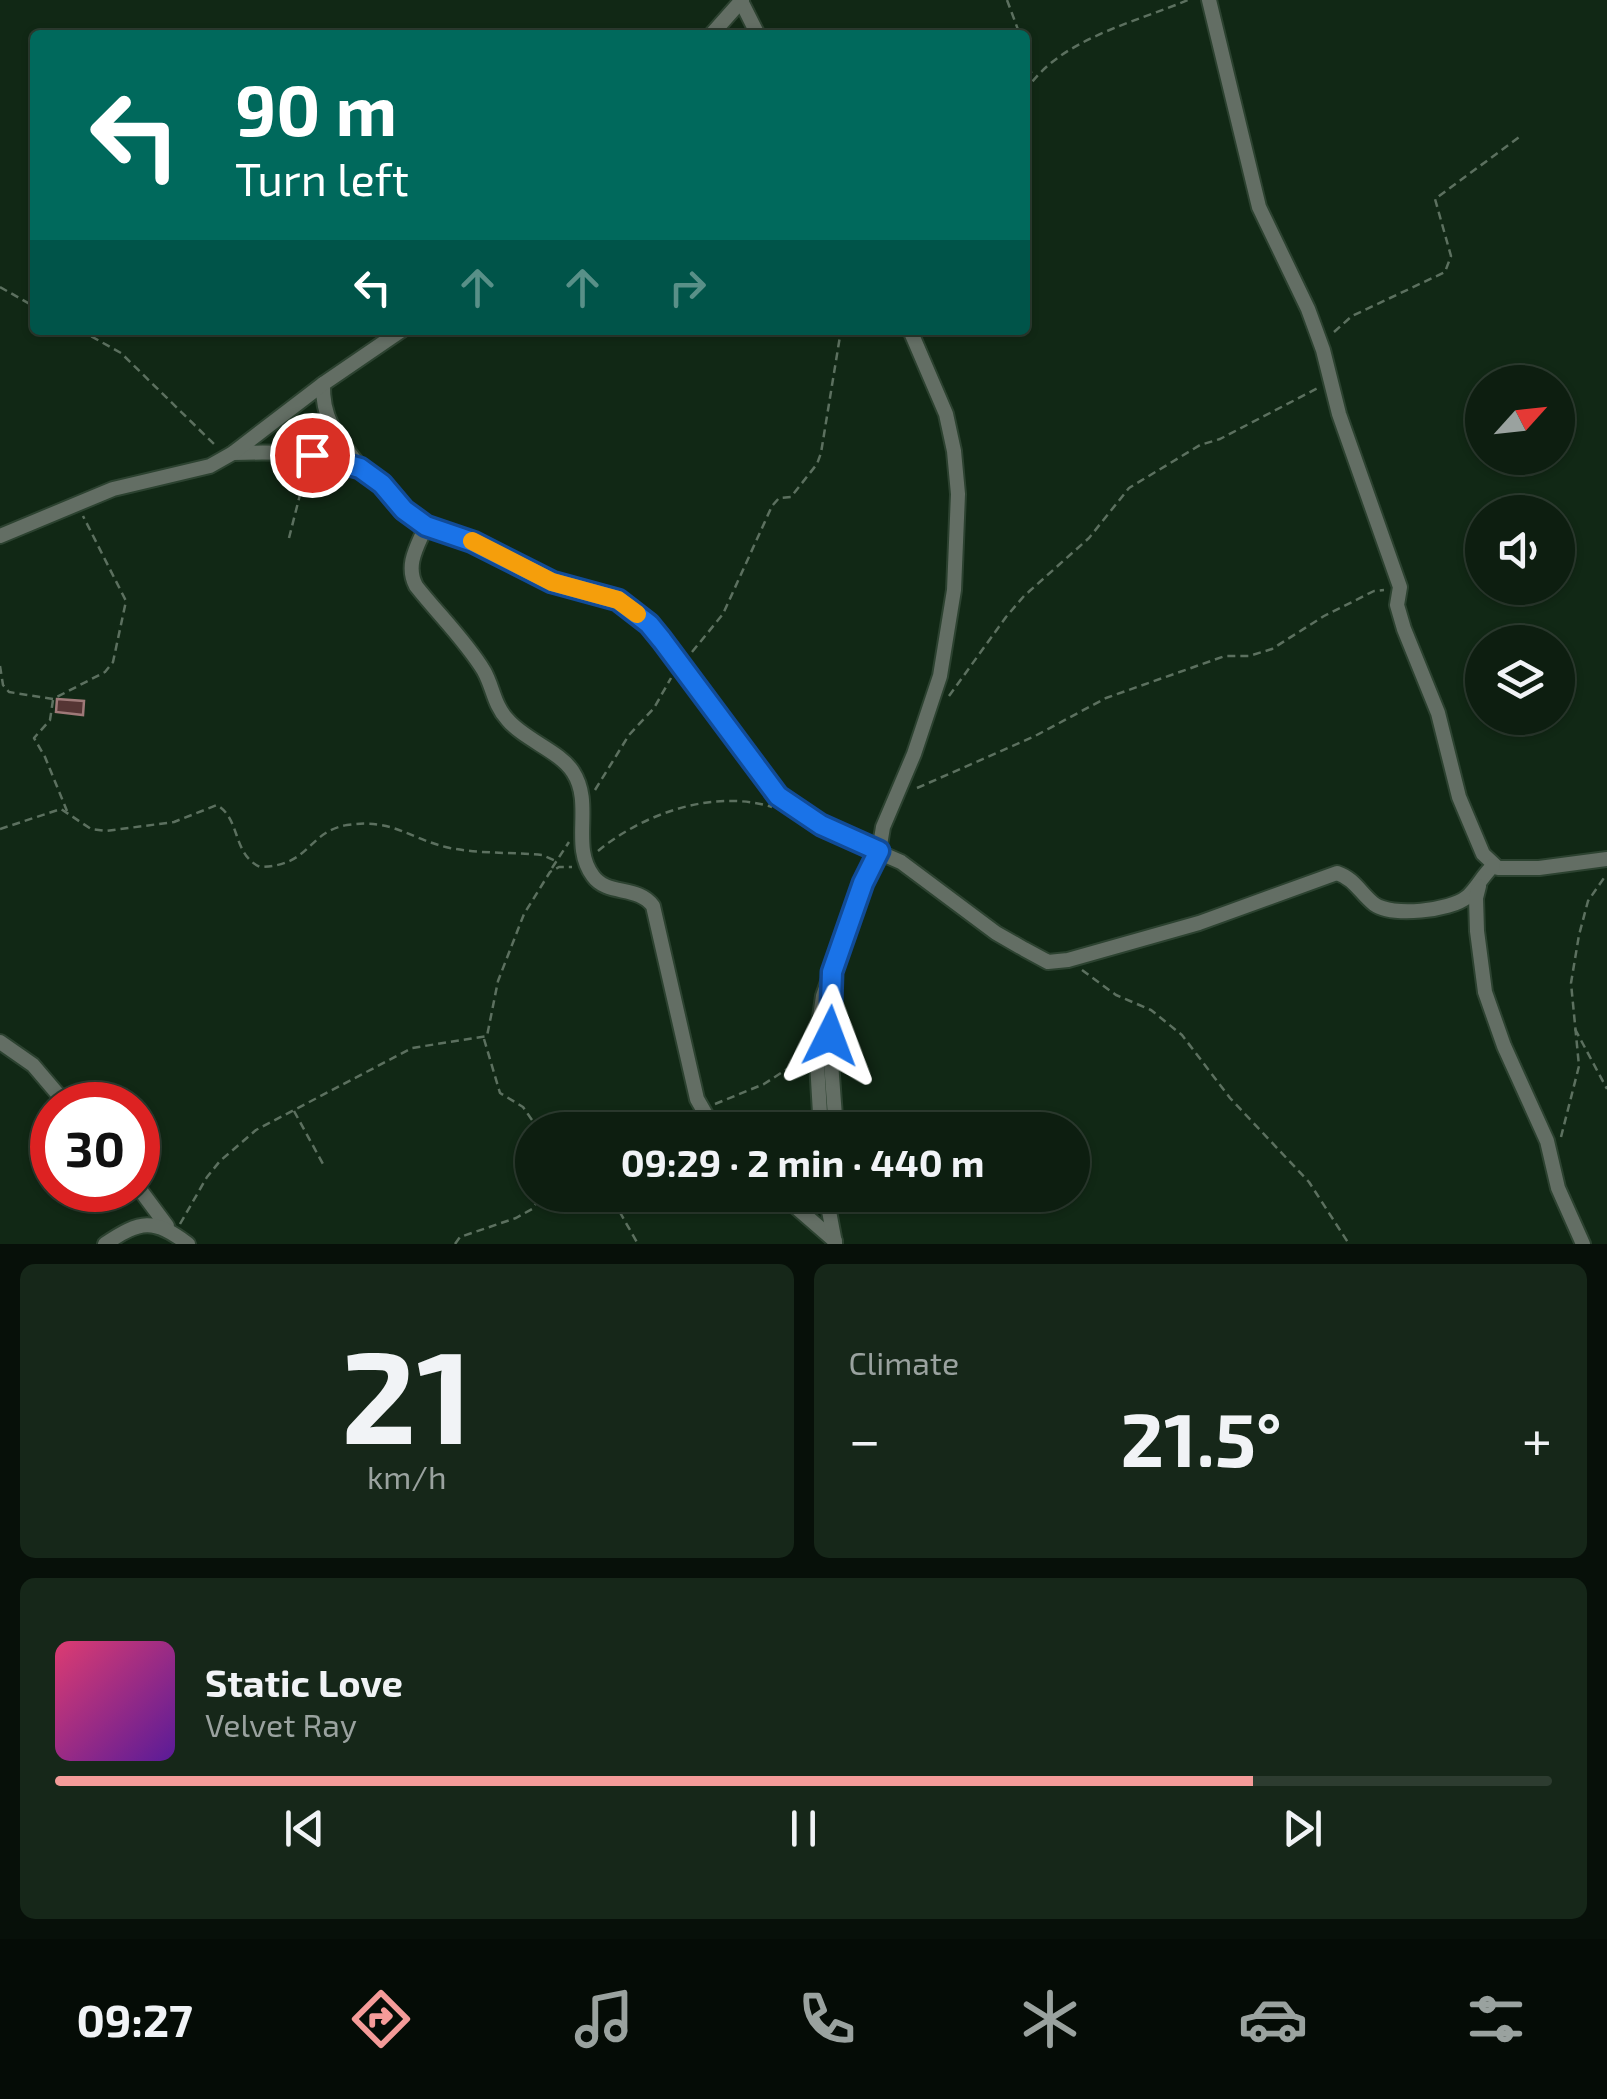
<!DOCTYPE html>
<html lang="en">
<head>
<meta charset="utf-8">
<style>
	:root { --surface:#0d1e10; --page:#162719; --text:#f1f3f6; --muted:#9aa29f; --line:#2d3c30; --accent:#f59b99 }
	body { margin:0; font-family:"Exo 2",sans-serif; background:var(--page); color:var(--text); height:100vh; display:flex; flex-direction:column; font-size:38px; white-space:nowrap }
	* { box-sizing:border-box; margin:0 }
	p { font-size:32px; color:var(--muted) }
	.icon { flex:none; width:55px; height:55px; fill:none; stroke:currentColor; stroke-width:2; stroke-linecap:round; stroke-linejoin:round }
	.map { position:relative; height:1244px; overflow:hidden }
	.details { display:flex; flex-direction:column; gap:20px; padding:20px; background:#071009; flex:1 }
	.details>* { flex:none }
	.top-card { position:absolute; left:30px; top:30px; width:1000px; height:305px; border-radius:10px; box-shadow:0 2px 8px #0004,0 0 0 2px var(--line); background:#00695c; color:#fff; overflow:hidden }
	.needle { width:65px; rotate:63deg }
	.fabs { position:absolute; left:1465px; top:365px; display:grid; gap:20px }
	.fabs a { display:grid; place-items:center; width:110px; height:110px; border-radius:50%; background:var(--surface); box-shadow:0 2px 8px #0004,0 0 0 2px var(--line); font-size:50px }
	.speed { position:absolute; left:30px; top:1082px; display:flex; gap:20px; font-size:50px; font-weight:700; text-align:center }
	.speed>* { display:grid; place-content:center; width:130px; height:130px; border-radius:50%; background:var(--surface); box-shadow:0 2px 8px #0004,0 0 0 2px var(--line); line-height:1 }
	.speed .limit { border:15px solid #d22; background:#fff; color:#111 }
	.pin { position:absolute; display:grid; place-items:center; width:85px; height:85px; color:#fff; margin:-42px; border:5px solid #fff; border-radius:50%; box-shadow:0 2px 10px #0007 }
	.me { position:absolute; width:110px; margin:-55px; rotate:3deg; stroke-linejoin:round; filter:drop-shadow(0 0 8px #0008) }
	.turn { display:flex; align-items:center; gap:35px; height:210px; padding:0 40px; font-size:45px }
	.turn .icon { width:130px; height:130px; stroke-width:2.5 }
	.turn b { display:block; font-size:70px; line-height:85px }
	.lanes { display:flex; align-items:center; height:95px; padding:0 40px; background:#0003; justify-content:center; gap:50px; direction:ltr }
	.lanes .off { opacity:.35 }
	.big { font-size:75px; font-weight:700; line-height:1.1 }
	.details .tile { flex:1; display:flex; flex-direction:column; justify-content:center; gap:15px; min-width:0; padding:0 35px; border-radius:15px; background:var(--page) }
	.details .dial { align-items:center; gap:0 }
	.dial b { font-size:130px; line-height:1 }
	.song { display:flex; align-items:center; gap:30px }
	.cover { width:120px; height:120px; border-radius:15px; background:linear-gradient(135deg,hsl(340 70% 55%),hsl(270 70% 35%)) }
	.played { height:10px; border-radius:5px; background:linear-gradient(90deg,var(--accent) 80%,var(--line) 80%) }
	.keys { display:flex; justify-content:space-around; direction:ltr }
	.heat { display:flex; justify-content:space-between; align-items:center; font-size:55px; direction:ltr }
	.details .tiles { flex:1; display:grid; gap:20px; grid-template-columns:1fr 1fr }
	.tile:last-child { grid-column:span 2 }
	.trip { position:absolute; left:515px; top:1112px; width:575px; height:100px; border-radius:50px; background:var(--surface); box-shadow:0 2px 8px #0004,0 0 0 2px var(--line); font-weight:700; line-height:100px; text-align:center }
	.tabs { display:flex; height:160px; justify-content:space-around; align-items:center; background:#050c06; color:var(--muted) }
	.tabs .icon { width:70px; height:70px }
	.tabs .active { color:var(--accent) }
	.tabs b { font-size:45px; color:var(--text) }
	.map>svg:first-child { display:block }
</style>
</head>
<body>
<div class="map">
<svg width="1607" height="1244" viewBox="0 0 1607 1244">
	<rect width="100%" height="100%" fill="#112815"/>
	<path fill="#553534" stroke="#9f7978" stroke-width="2.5" d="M57,699l27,2 -1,14 -27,-3z"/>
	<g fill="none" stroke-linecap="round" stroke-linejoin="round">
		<defs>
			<g id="street">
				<path d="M1209,0l50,207 49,102 15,41 16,64 61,173 -3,18 7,24 34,84 21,84 24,57 15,14h41l68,-9"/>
				<path d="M741,1l17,34"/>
				<path d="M711,35l31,-35"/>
				<path d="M323,384c-1,37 16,55 37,83"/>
				<path d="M233,453c41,-1 82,-2 121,13 31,11 42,43 70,59 15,9 34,11 50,17 29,11 54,31 83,41 51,18 67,11 105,57l98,133 32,34 47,28 62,27 95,71 28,16 24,13 20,-2 131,-37 138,-50c18,6 23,20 37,31 18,13 76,7 93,-7 10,-9 16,-22 26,-31"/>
				<path d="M426,526c-9,21 -21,39 -10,60 22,28 50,55 68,85 9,16 10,34 23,48 17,21 53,32 66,53 21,32 -3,74 20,104 14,20 45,9 60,30l44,193 12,21 11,10"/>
				<path d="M0,536l113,-47 97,-23 23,-13 90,-69 79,-54"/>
				<path d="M1479,886l-3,12 1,33 8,61 19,54 43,95 11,47 25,56"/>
				<path d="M832,983l-3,52 7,95"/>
				<path d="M0,1042l33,23 34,40"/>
				<path d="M821,1130l-5,-84 7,-50 40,-113 16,-32 4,-24 31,-73 26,-78 14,-86 4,-96 -4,-43 -8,-37 -36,-84"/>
				<path d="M138,1187l29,39"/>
				<path d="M782,1195l53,46"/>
				<path d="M826,1195l9,48"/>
				<path d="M105,1244c36,-24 48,-26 83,0"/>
			</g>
		</defs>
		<use href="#street" stroke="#2c4230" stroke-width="18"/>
		<g stroke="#5c705f" stroke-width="2.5" stroke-dasharray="8 5" stroke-linecap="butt">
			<path d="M1007,0l13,35"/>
			<path d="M1025,53l7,22"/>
			<path d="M1025,92c33,-53 109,-69 163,-92"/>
			<path d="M0,287l35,20"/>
			<path d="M80,330l41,23 94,92"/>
			<path d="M1334,332l18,-16 93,-44 6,-16 -16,-57 87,-64"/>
			<path d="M289,538l17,-67"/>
			<path d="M692,652l31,-38 49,-108 7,-8 12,-1 26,-33 4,-11 20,-123"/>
			<path d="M0,666l3,19 6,7 44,7 52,-27 8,-10 13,-61 -43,-85"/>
			<path d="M949,696l57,-79 18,-21 65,-58 40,-50 71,-43 20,-6 98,-51"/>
			<path d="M53,700l-3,20 -16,18 11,19 22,54"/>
			<path d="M917,788l118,-52 71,-38 119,-42h24l23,-7 52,-33 50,-25 10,-1"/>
			<path d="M595,790l34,-55 25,-27 17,-30"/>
			<path d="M0,829l61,-20 30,20 15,2 68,-9 43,-17c24,14 15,49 43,62 51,-1 47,-35 87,-42 46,-7 62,14 103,23 30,6 62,4 92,7l14,6"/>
			<path d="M598,851c46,-38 116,-62 174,-44"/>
			<path d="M552,868l17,-26"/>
			<path d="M1082,970l34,25 35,15 31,25 48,63 79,84 40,62"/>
			<path d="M1575,1029l32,60"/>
			<path d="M484,1039l16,54 23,14 16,23"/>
			<path d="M715,1104l49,-20 37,-24"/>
			<path d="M294,1111l29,53"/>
			<path d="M628,1130l37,-14 23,-4"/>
			<path d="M1561,1137l18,-71 -8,-83 8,-48 9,-34 18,-26"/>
			<path d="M585,1195l33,14 20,35"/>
			<path d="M180,1224l27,-47 13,-16 36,-31 156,-82 75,-12 11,-55 26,-67 26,-42 9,-5h13"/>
			<path d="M455,1244l5,-7 56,-19 16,-9 10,-14"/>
		</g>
		<use href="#street" stroke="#636e64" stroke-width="14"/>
	</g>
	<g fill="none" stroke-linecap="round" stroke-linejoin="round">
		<defs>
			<path id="route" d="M312,455l48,13 22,16 22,26 22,16 47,16 79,40 66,18 31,24 13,16 116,156 43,29 58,26 -16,32 -31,89 -2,64"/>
		</defs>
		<use href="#route" stroke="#114b97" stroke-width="25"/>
		<use href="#route" stroke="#1a73e8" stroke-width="18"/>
		<path stroke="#f59e0b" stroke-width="18" d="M472,541l80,41 66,18 19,14"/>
	</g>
</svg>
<div class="fabs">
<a><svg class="needle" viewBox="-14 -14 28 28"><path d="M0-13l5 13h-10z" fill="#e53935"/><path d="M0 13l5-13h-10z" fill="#9aa29f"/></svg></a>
<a><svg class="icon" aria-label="sound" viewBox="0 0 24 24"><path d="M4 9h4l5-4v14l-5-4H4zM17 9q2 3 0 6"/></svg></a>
<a><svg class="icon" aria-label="layers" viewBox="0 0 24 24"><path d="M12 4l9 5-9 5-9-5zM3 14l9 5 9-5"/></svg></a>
</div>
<div class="speed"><div class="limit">30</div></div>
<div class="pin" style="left:312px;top:455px;background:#d93025"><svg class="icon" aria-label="arrive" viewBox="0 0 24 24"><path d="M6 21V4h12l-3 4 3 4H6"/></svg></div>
<svg class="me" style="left:830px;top:1036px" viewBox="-20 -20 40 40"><path d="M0-17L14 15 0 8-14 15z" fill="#1a73e8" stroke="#fff" stroke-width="4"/></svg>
<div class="trip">09:29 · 2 min · 440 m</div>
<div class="top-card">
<div class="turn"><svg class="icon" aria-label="left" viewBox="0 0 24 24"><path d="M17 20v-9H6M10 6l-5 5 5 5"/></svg><div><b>90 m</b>Turn left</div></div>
<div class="lanes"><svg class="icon" aria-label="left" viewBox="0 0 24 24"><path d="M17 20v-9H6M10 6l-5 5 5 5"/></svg><svg class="icon off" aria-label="ahead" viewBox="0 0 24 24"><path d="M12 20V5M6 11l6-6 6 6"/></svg><svg class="icon off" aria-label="ahead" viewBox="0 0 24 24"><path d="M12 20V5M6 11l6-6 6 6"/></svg><svg class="icon off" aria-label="right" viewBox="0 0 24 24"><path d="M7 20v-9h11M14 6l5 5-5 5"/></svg></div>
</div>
</div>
<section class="details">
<div class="tiles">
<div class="tile dial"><b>21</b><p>km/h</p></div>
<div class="tile"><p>Climate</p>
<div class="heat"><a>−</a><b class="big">21.5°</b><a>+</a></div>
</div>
<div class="tile">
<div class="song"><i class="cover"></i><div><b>Static Love</b><p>Velvet Ray</p></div></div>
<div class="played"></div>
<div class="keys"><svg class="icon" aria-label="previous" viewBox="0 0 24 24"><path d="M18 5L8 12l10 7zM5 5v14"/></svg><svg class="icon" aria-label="pause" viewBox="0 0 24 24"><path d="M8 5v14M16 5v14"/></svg><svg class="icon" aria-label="next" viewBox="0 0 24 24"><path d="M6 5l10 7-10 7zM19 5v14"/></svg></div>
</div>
</div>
</section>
<nav class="tabs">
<b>09:27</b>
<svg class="icon active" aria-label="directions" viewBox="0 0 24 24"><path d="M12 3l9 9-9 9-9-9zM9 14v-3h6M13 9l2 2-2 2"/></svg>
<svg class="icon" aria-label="music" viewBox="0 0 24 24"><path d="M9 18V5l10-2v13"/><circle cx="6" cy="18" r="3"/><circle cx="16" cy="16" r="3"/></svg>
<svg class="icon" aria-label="phone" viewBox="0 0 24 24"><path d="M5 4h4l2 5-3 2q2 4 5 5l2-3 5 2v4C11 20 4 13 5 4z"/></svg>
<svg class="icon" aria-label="climate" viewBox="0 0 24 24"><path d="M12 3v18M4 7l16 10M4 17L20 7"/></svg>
<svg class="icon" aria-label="car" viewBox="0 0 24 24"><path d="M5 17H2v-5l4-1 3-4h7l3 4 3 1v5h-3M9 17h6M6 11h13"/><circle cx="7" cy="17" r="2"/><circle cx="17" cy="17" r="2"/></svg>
<svg class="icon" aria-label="filters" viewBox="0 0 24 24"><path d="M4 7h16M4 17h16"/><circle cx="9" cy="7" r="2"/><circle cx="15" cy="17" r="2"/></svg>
</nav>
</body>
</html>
